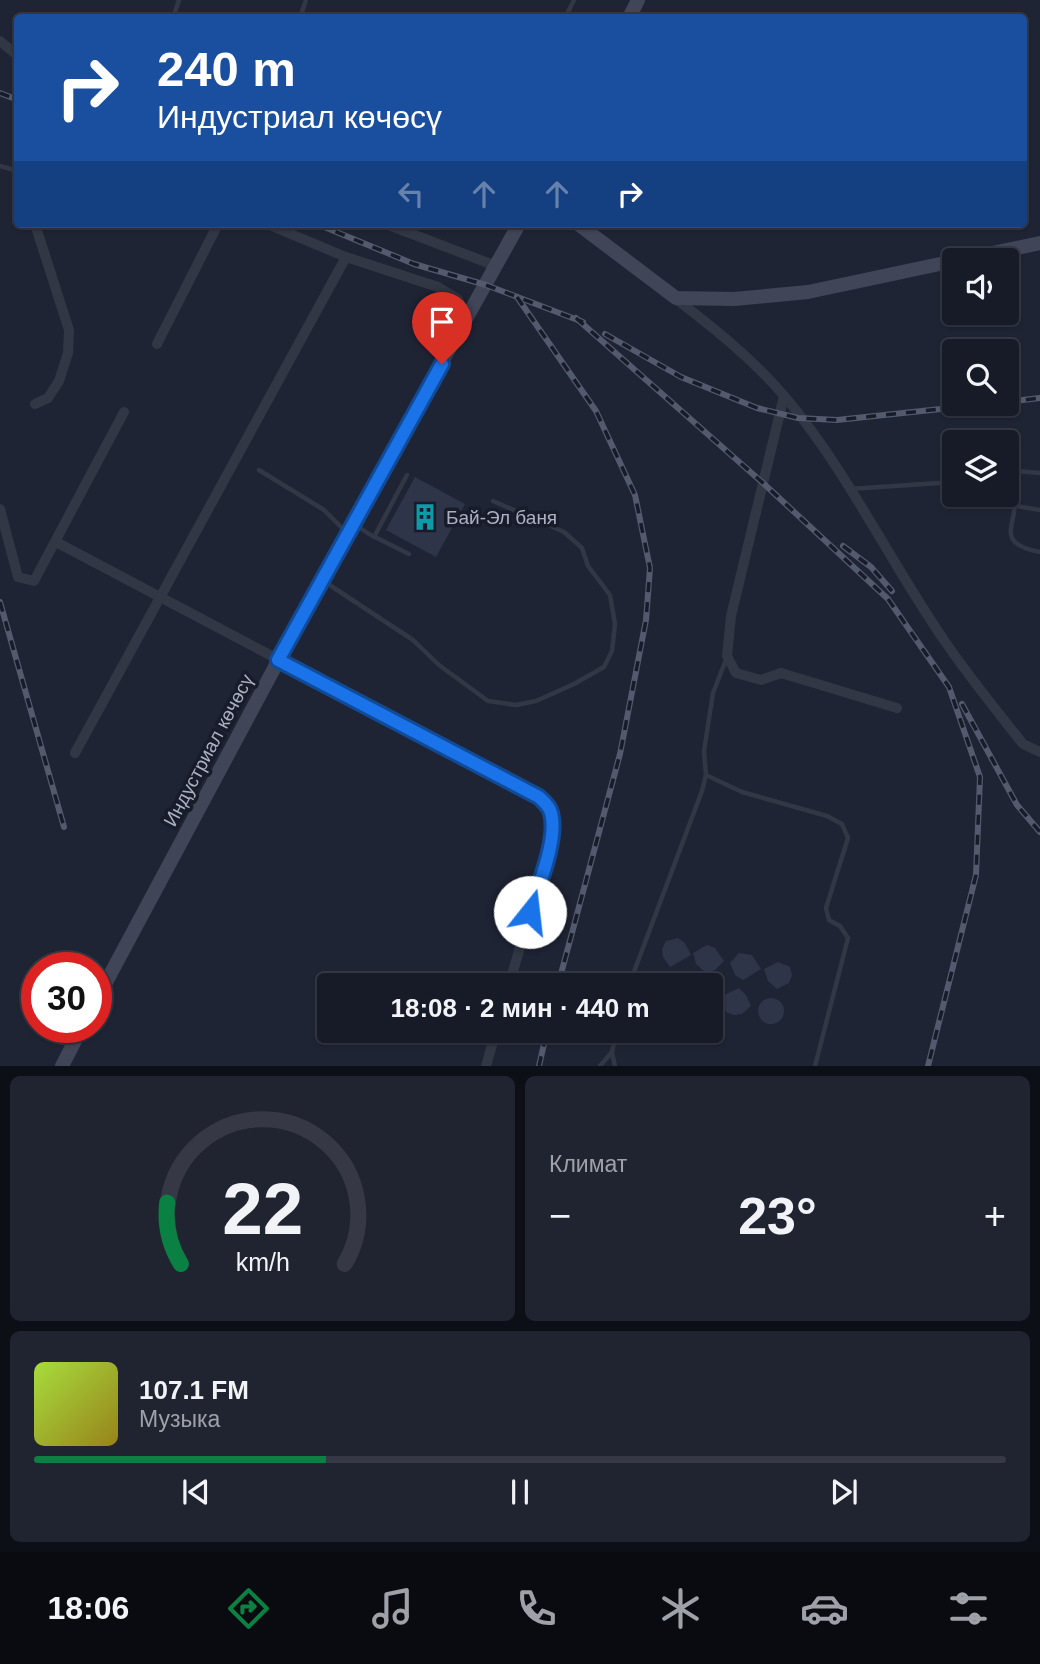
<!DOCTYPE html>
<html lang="ru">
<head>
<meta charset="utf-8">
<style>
	:root { --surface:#171b28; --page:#202430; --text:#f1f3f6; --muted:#9ea1a8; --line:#363945; --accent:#0b8043 }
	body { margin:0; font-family:Arial,sans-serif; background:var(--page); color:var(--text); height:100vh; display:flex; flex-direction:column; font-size:26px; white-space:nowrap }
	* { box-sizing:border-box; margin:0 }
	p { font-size:23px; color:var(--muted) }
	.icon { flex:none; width:38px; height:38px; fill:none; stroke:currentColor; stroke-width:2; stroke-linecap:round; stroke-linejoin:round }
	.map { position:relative; height:1066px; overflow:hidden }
	.details { display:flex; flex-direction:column; gap:10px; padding:10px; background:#0d0f16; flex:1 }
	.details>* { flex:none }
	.banner { position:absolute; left:14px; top:14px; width:1013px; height:214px; border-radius:7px; box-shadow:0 2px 5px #0004,0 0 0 2px var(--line); background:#1a4fa0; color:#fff; overflow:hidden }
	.buttons { position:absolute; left:942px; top:248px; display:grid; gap:14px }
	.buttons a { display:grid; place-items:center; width:77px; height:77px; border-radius:7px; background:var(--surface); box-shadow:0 2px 5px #0004,0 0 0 2px var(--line); font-size:35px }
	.speed { position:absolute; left:21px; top:952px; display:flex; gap:14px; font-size:35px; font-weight:700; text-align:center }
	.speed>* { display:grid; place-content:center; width:91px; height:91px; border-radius:50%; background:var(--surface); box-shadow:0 2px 5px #0004,0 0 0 2px var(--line); line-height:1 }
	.speed .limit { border:10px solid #d22; background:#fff; color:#111 }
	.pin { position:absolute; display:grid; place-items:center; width:60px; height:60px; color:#fff; margin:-72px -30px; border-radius:50% 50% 50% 0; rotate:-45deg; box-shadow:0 0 7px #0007 }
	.pin .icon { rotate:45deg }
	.me { position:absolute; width:77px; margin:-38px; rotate:16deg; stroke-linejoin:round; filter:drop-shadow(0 0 5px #0008) }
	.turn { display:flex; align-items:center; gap:24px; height:147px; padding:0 28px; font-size:32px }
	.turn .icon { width:91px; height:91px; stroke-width:2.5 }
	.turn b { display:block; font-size:49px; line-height:60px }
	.lanes { display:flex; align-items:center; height:66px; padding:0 28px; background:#0003; justify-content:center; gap:35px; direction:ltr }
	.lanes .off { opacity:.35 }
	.big { font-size:52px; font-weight:700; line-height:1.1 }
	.details .widget { flex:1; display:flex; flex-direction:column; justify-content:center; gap:10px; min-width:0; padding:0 24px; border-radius:10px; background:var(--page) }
	.details .dial { align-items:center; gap:0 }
	.dial svg { height:182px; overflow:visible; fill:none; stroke:var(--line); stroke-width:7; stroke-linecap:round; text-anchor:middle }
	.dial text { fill:var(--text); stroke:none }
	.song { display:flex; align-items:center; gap:21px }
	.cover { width:84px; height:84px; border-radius:10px; background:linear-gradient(135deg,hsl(80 70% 55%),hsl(50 70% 35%)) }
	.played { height:7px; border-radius:4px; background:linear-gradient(90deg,var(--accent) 30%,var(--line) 30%) }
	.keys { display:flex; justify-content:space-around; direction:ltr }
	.heat { display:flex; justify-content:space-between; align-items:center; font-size:38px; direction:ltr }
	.details .tiles { flex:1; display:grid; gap:10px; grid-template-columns:1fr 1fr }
	.widget:last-child { grid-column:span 2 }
	.trip { position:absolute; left:317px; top:973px; width:406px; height:70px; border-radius:7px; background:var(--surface); box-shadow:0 2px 5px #0004,0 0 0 2px var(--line); font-weight:700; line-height:70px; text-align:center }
	.menu { display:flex; height:112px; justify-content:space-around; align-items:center; background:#090b10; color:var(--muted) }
	.menu .icon { width:49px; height:49px }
	.menu .current { color:var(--accent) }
	.menu b { font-size:32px; color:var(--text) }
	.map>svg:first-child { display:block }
</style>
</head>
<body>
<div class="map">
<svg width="1040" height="1066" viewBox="0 0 1040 1066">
	<rect width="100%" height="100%" fill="#1f2435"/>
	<g fill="#2e3549">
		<path d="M415,477l50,27 -29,53 -50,-27z"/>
		<path d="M678,938l7,5 6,12 -21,12 -7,-10 -1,-8 4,-8z"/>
		<path d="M707,945l8,3 9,13 -9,9 -9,3 -10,-9 -3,-11z"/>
		<path d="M739,953l13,2 9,14 -18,11 -8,-5 -5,-12z"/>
		<path d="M778,962l12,5 2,8 -3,8 -12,6 -9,-8 -4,-12z"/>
		<path d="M670,972l13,13h-33l7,-8z"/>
		<path d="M739,988l7,7 5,11 -9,8 -8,1 -8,-3 -6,-15z"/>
		<circle cx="771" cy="1011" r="13"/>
		<path d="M637,1031h30l-9,12 -8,1 -8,-3z"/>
	</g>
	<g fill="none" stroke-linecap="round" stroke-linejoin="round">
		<g stroke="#323745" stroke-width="4.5">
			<path d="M173,18l6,-18"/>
			<path d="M300,18l6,-18"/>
			<path d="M565,18l9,-18"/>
			<path d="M0,166l18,5"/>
			<path d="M259,470l65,40 20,20"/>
			<path d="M1006,476l10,-5 24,2"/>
			<path d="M1006,484c27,31 -24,57 34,68"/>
			<path d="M850,489l104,-7"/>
			<path d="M1016,506l24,4"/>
			<path d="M353,523l16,11 40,20"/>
			<path d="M374,537l33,-62"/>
			<path d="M325,582l88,58 26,25 49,36 28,4 20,-4 38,-17 30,-17 8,-16 3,-27 -5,-29 -22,-29 -6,-18 -18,-16 -71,-31"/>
			<path d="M706,775l36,17 85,24 15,8 6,14 -22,70 3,12 11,6 8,12 -33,128"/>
			<path d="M629,985l73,-194 4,-16 -2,-24 9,-58 14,-36"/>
			<path d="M612,1053l3,13"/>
			<path d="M600,1066l12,-14 5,-21"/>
		</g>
		<g stroke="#323745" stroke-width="10">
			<path d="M0,41l18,15"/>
			<path d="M35,224l34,106 -1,23 -9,28 -11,17 -13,6"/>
			<path d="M267,224l79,33 92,30 20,12 9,20"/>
			<path d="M386,224l110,42"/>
			<path d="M676,299c39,30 78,61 110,99 62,74 105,166 160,245 24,35 51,68 77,101l17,8"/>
			<path d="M157,344l61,-120"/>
			<path d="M784,396l-53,220 -4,40 9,17 25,7 20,-7 116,35"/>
			<path d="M0,509l18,68 16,4 90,-169"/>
			<path d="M56,542l483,255c13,14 14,24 12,43l-42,145"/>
			<path d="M75,753l271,-496"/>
			<path d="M486,1066l10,-35"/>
		</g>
		<g stroke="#404558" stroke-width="14">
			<path d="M629,18l9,-18"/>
			<path d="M578,224l98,74 58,1 74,-7 146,-31"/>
			<path d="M955,261l85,-18"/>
			<path d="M96,1001l256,-478 167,-299"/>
			<path d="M62,1066l20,-39"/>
		</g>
		<defs>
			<g id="rail">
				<path d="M0,93l18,7"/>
				<path d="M317,224l97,40 72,21 97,37"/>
				<path d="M517,297l79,114 39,84 15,73 -4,52 -26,134 -62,231"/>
				<path d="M576,318l187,165 125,116 61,88 31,90 -4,98 -48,191"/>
				<path d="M605,334l76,43 76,31 41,10 39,2 151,-16"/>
				<path d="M1006,402l34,-4"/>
				<path d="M843,546l28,21 21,24"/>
				<path d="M0,602l64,225"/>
				<path d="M962,704l55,101 23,27"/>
				<path d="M539,1066l8,-35"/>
			</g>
		</defs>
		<use href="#rail" stroke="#545a6d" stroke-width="6"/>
		<use href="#rail" stroke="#181c2a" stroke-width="3.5" stroke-dasharray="10" stroke-linecap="butt"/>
	</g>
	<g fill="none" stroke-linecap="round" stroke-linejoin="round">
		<defs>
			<path id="route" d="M442,364l-164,296 261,137c4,4 9,8 11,13 10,25 -12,77 -20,102"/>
		</defs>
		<use href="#route" stroke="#114b97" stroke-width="18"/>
		<use href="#route" stroke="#1a73e8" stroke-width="12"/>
	</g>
	<defs>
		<symbol id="building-bare" viewBox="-9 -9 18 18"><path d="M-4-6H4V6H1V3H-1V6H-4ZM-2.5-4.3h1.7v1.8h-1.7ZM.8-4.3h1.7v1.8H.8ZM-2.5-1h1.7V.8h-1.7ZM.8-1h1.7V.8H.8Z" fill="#0f9aa8" stroke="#181c2a" stroke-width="2.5" paint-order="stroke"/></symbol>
	</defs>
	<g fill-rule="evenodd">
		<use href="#building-bare" x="406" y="498" width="38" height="38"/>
	</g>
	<g text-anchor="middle" stroke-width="7" stroke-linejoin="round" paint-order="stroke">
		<g font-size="19" fill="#abb1c3" stroke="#181c2a" text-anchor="start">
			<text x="446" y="524">Бай-Эл баня</text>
		</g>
		<g font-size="19" fill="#abb1c3" stroke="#181c2a">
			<text transform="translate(208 750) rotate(-62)" y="7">Индустриал көчөсү</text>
		</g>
	</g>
</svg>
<div class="buttons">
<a><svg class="icon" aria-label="sound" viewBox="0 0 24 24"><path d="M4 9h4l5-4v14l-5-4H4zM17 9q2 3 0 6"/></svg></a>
<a><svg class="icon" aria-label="search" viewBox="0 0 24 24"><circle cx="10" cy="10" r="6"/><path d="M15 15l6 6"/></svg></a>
<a><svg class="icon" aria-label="layers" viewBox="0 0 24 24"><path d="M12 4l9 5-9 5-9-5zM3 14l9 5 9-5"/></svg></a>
</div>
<div class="speed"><div class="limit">30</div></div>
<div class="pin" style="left:442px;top:364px;background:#d93025"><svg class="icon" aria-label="arrive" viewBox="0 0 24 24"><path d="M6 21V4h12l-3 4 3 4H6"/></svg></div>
<svg class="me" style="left:530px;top:912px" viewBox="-20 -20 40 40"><circle r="19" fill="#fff"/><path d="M0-13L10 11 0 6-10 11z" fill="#1a73e8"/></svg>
<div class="trip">18:08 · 2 мин · 440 m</div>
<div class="banner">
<div class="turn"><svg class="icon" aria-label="right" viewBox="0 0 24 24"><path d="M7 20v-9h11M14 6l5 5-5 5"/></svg><div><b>240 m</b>Индустриал көчөсү</div></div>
<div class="lanes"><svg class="icon off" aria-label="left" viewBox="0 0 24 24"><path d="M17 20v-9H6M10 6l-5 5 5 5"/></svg><svg class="icon off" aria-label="ahead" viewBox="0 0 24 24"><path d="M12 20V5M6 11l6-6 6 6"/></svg><svg class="icon off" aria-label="ahead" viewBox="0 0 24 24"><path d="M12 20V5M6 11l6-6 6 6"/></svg><svg class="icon" aria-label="right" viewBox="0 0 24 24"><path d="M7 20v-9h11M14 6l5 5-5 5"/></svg></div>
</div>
</div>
<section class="details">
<div class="tiles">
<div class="widget dial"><svg viewBox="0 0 100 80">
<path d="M14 69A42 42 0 1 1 86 69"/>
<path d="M14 69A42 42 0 0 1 8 42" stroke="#0b8043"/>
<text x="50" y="56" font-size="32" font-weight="700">22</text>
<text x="50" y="72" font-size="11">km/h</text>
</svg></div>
<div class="widget"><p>Климат</p>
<div class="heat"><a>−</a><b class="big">23°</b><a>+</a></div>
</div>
<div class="widget">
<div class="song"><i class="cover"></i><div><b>107.1 FM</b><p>Музыка</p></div></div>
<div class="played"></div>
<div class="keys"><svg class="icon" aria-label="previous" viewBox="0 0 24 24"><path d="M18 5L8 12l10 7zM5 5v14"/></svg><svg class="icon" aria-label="pause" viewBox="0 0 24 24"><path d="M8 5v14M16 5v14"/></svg><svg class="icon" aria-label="next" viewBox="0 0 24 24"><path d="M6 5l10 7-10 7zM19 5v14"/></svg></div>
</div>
</div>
</section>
<nav class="menu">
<b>18:06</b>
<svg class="icon current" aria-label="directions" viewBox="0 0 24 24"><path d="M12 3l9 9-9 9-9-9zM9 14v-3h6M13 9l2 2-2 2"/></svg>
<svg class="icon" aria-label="music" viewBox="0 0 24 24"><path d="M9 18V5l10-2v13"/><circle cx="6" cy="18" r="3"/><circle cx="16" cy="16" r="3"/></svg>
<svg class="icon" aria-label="phone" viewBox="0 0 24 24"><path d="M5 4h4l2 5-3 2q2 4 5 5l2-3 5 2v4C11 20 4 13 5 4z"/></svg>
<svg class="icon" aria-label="climate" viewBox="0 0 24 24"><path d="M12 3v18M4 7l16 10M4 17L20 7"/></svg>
<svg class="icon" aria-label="car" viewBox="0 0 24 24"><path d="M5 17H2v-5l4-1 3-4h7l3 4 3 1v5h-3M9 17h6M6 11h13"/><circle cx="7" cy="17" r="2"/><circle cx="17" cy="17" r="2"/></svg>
<svg class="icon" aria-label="filters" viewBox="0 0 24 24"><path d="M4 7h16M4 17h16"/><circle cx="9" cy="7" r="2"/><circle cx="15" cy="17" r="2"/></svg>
</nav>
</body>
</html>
